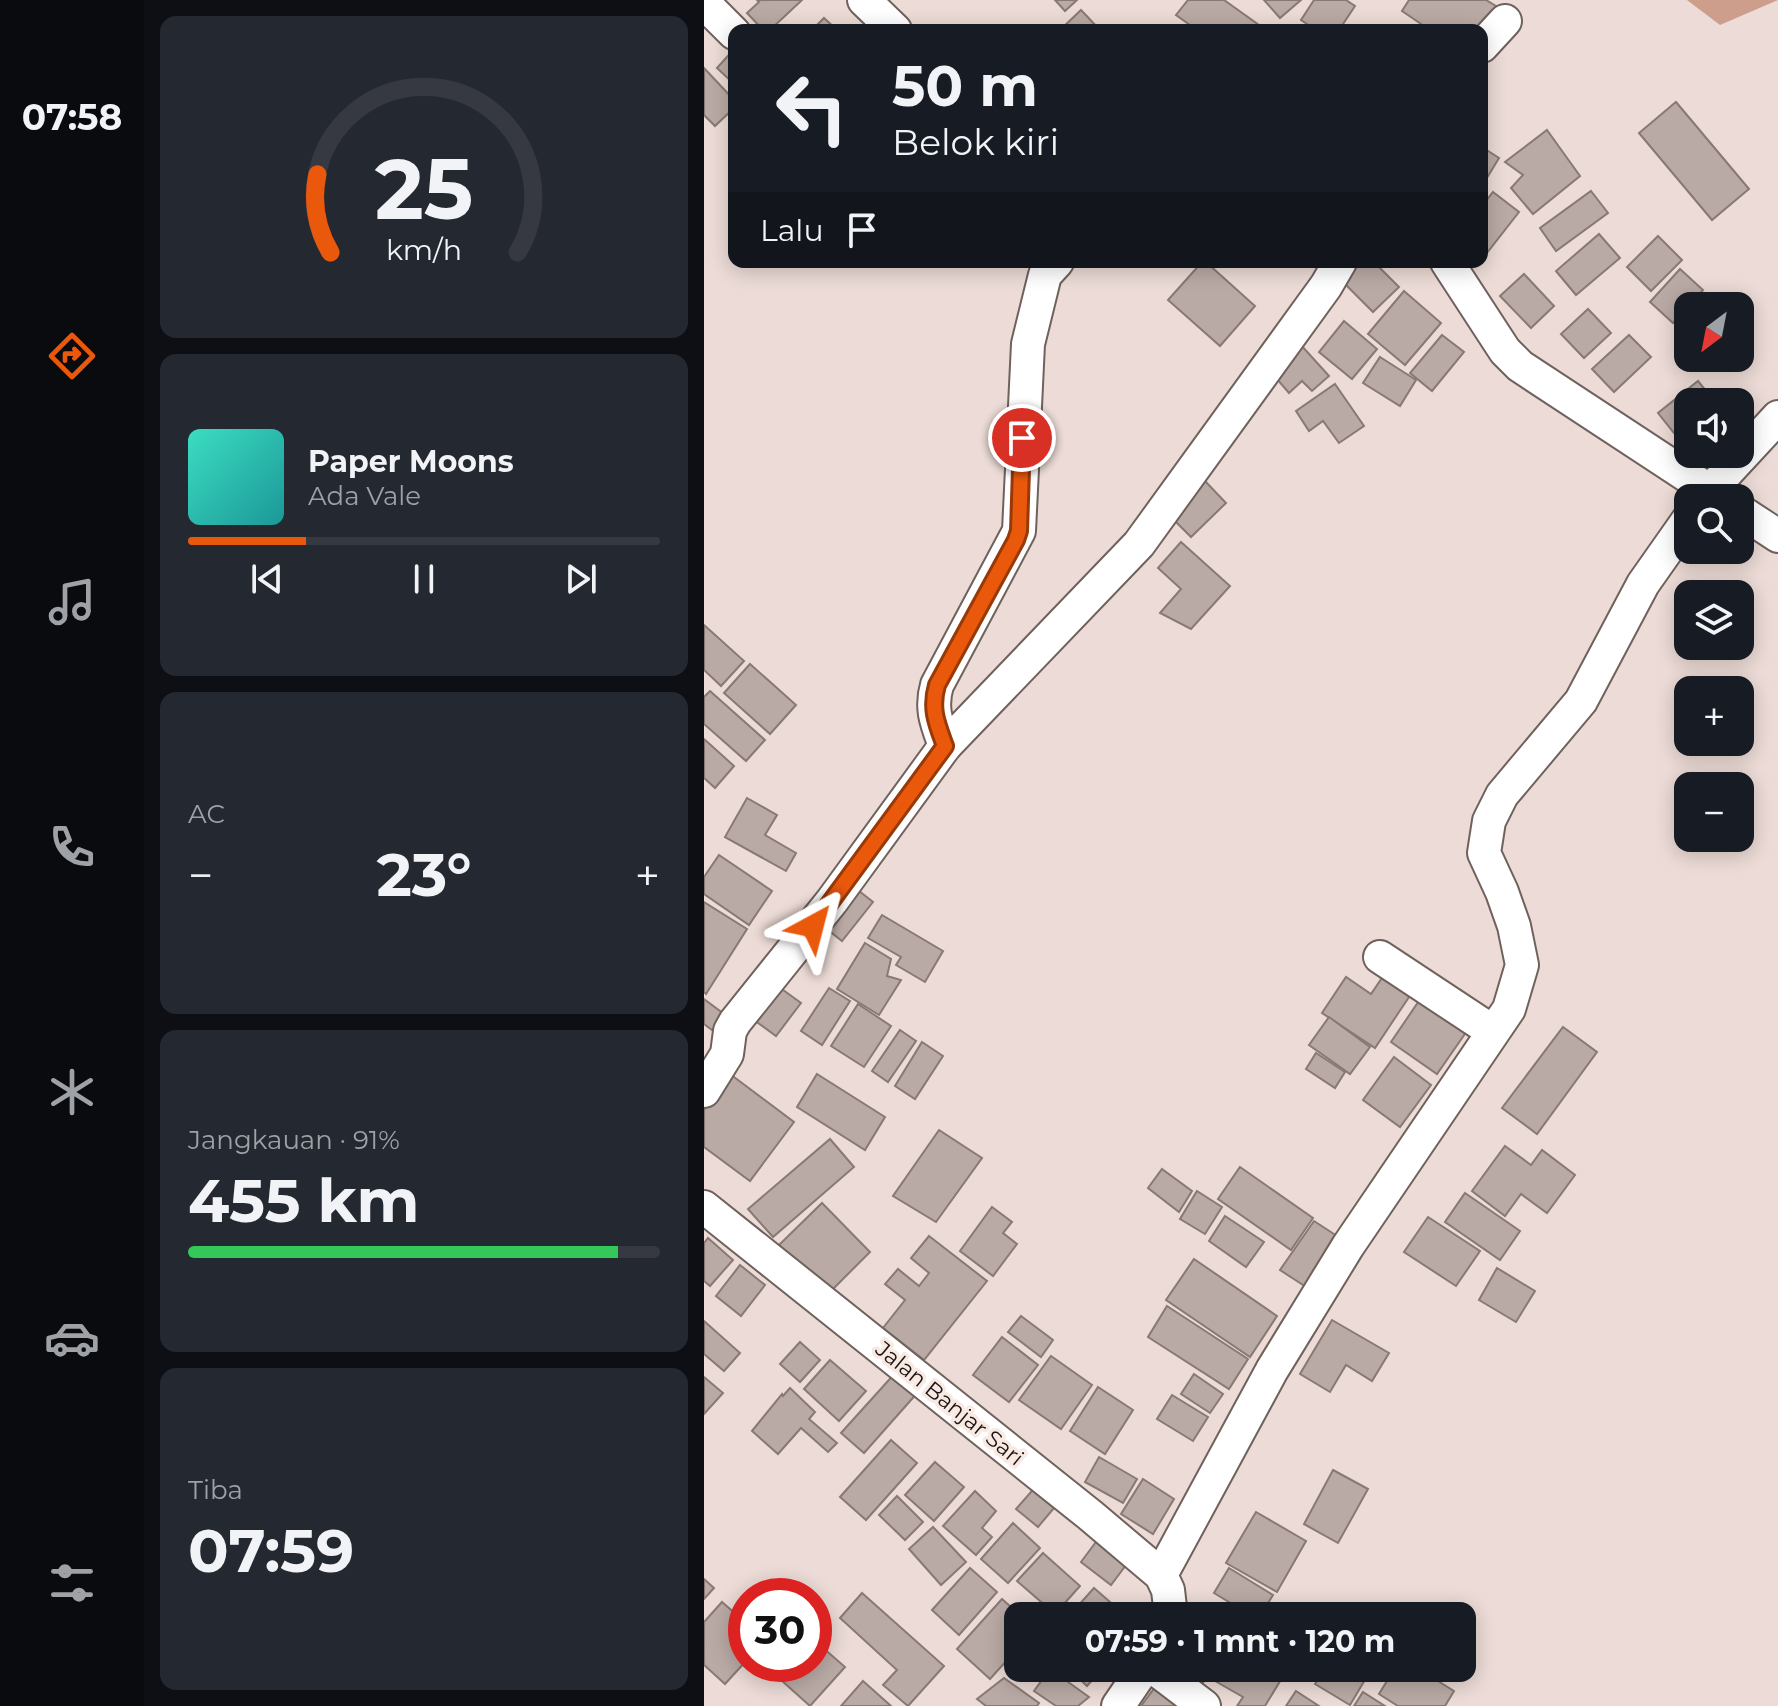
<!DOCTYPE html>
<html lang="id">
<head>
<meta charset="utf-8">
<style>
	:root { --surface:#171b24; --page:#242831; --text:#f1f3f6; --muted:#9ea1a6; --line:#363941; --accent:#ea580c }
	body { margin:0; font-family:Montserrat,sans-serif; background:var(--page); color:var(--text); height:100vh; display:flex; flex-direction:column; font-size:30px; white-space:nowrap }
	* { box-sizing:border-box; margin:0 }
	p { font-size:26px; color:var(--muted) }
	.icon { flex:none; width:44px; height:44px; fill:none; stroke:currentColor; stroke-width:2; stroke-linecap:round; stroke-linejoin:round }
	.map { position:relative; flex:1; overflow:hidden }
	.sheet { display:flex; flex-direction:column; gap:16px; padding:16px; background:#0d0f14; width:560px }
	.sheet>* { flex:none }
	.hud { position:absolute; left:24px; top:24px; width:760px; height:244px; border-radius:16px; box-shadow:0 4px 20px #0003; background:#171b24; color:var(--text); overflow:hidden }
	.needle { width:52px; rotate:212deg }
	.controls { position:absolute; left:970px; top:292px; display:grid; gap:16px }
	.controls a { display:grid; place-items:center; width:80px; height:80px; border-radius:16px; background:var(--surface); box-shadow:0 4px 20px #0003; font-size:40px }
	.speed { position:absolute; left:24px; top:1578px; display:flex; gap:16px; font-size:40px; font-weight:700; text-align:center }
	.speed>* { display:grid; place-content:center; width:104px; height:104px; border-radius:50%; background:var(--surface); box-shadow:0 4px 20px #0003; line-height:1 }
	.speed .limit { border:12px solid #d22; background:#fff; color:#111 }
	.pin { position:absolute; display:grid; place-items:center; width:68px; height:68px; color:#fff; margin:-34px; border:4px solid #fff; border-radius:50%; box-shadow:0 2px 8px #0007 }
	.me { position:absolute; width:88px; margin:-44px; rotate:38deg; stroke-linejoin:round; filter:drop-shadow(0 0 6px #0008) }
	.turn { display:flex; align-items:center; gap:28px; height:168px; padding:0 32px; font-size:36px }
	.turn .icon { width:104px; height:104px; stroke-width:2.5 }
	.turn b { display:block; font-size:56px; line-height:68px }
	.then { display:flex; align-items:center; height:76px; padding:0 32px; background:#0003; gap:16px; font-size:30px }
	.big { font-size:60px; font-weight:700; line-height:1.1 }
	.sheet .card { flex:1; display:flex; flex-direction:column; justify-content:center; gap:12px; min-width:0; padding:0 28px; border-radius:16px; background:var(--page) }
	.sheet .dial { align-items:center; gap:0 }
	.dial svg { height:208px; overflow:visible; fill:none; stroke:var(--line); stroke-width:7; stroke-linecap:round; text-anchor:middle }
	.dial text { fill:var(--text); stroke:none }
	.song { display:flex; align-items:center; gap:24px }
	.cover { width:96px; height:96px; border-radius:12px; background:linear-gradient(135deg,hsl(170 70% 55%),hsl(180 70% 35%)) }
	.played { height:8px; border-radius:4px; background:linear-gradient(90deg,var(--accent) 25%,var(--line) 25%) }
	.keys { display:flex; justify-content:space-around; direction:ltr }
	.heat { display:flex; justify-content:space-between; align-items:center; font-size:44px; direction:ltr }
	.charge { height:12px; border-radius:6px; background:linear-gradient(90deg,#34c759 91%,var(--line) 0) }
	.trip { position:absolute; left:300px; top:1602px; width:472px; height:80px; border-radius:16px; background:var(--surface); box-shadow:0 4px 20px #0003; font-weight:700; line-height:80px; text-align:center }
	main { display:flex; flex:1; min-height:0 }
	.tab-bar { display:flex; flex-direction:column; width:144px; justify-content:space-around; align-items:center; background:#090b0e; color:var(--muted) }
	.tab-bar .icon { width:56px; height:56px }
	.tab-bar .active { color:var(--accent) }
	.tab-bar b { font-size:36px; color:var(--text) }
	.map>svg:first-child { display:block }
</style>
</head>
<body>
<main>
<nav class="tab-bar">
<b>07:58</b>
<svg class="icon active" aria-label="directions" viewBox="0 0 24 24"><path d="M12 3l9 9-9 9-9-9zM9 14v-3h6M13 9l2 2-2 2"/></svg>
<svg class="icon" aria-label="music" viewBox="0 0 24 24"><path d="M9 18V5l10-2v13"/><circle cx="6" cy="18" r="3"/><circle cx="16" cy="16" r="3"/></svg>
<svg class="icon" aria-label="phone" viewBox="0 0 24 24"><path d="M5 4h4l2 5-3 2q2 4 5 5l2-3 5 2v4C11 20 4 13 5 4z"/></svg>
<svg class="icon" aria-label="climate" viewBox="0 0 24 24"><path d="M12 3v18M4 7l16 10M4 17L20 7"/></svg>
<svg class="icon" aria-label="car" viewBox="0 0 24 24"><path d="M5 17H2v-5l4-1 3-4h7l3 4 3 1v5h-3M9 17h6M6 11h13"/><circle cx="7" cy="17" r="2"/><circle cx="17" cy="17" r="2"/></svg>
<svg class="icon" aria-label="filters" viewBox="0 0 24 24"><path d="M4 7h16M4 17h16"/><circle cx="9" cy="7" r="2"/><circle cx="15" cy="17" r="2"/></svg>
</nav>
<section class="sheet">
<div class="card dial"><svg viewBox="0 0 100 80">
<path d="M14 69A42 42 0 1 1 86 69"/>
<path d="M14 69A42 42 0 0 1 9 39" stroke="#ea580c"/>
<text x="50" y="56" font-size="32" font-weight="700">25</text>
<text x="50" y="72" font-size="11">km/h</text>
</svg></div>
<div class="card">
<div class="song"><i class="cover"></i><div><b>Paper Moons</b><p>Ada Vale</p></div></div>
<div class="played"></div>
<div class="keys"><svg class="icon" aria-label="previous" viewBox="0 0 24 24"><path d="M18 5L8 12l10 7zM5 5v14"/></svg><svg class="icon" aria-label="pause" viewBox="0 0 24 24"><path d="M8 5v14M16 5v14"/></svg><svg class="icon" aria-label="next" viewBox="0 0 24 24"><path d="M6 5l10 7-10 7zM19 5v14"/></svg></div>
</div>
<div class="card"><p>AC</p>
<div class="heat"><a>−</a><b class="big">23°</b><a>+</a></div>
</div>
<div class="card"><p>Jangkauan · 91%</p><b class="big">455 km</b><div class="charge"></div></div>
<div class="card"><p>Tiba</p><b class="big">07:59</b></div>
</section>
<div class="map">
<svg width="1074" height="1706" viewBox="0 0 1074 1706">
	<rect width="100%" height="100%" fill="#ecdbd6"/>
	<path fill="#ce9e8c" d="M983,0h91l-58,25z"/>
	<g fill="#baaaa5" stroke="#887974" stroke-width="2">
		<path d="M53,0h45l-32,30h-7l-16,-17 12,-11z"/>
		<path d="M351,0h22l-12,11z"/>
		<path d="M484,0h36l42,30h-69l-21,-15z"/>
		<path d="M560,0h37l-21,18z"/>
		<path d="M610,0h32l9,6 -16,24h-23l-15,-10z"/>
		<path d="M705,0h77l10,6 -16,24h-50l-28,-19z"/>
		<path d="M377,10l19,20h-40z"/>
		<path d="M120,18l13,12h-25z"/>
		<path d="M30,49v35l-17,-16z"/>
		<path d="M0,68l30,32v8l-19,18 -11,-11z"/>
		<path d="M972,102l73,87 -37,31 -73,-87z"/>
		<path d="M843,130l33,46 -47,38 -22,-26 12,-13 -18,-13z"/>
		<path d="M778,147l17,11 -17,28z"/>
		<path d="M887,191l17,22 -52,38 -16,-23z"/>
		<path d="M789,192l26,20 -36,46 -1,-52z"/>
		<path d="M895,234l21,24 -44,37 -20,-24z"/>
		<path d="M954,236l24,24 -31,31 -24,-24z"/>
		<path d="M498,262h4l49,44 -35,40 -52,-46z"/>
		<path d="M649,262h21l25,25 -26,25 -35,-35z"/>
		<path d="M976,269l23,21 -30,33 -23,-21z"/>
		<path d="M820,274l30,32 -23,22 -31,-32z"/>
		<path d="M700,291l37,32 -36,42 -37,-31z"/>
		<path d="M884,309l23,24 -27,25 -23,-24z"/>
		<path d="M640,321l33,28 -25,30 -33,-27z"/>
		<path d="M738,335l22,17 -32,39 -22,-18z"/>
		<path d="M925,335l22,22 -37,35 -22,-23z"/>
		<path d="M596,344l29,32 -17,15 -10,-10 -13,12 -19,-22z"/>
		<path d="M676,357l36,23 -16,26 -37,-23z"/>
		<path d="M994,381l17,21h-27v36l-6,5 -24,-30z"/>
		<path d="M631,384l29,42 -25,17 -16,-22 -14,10 -13,-20z"/>
		<path d="M500,480l22,23 -35,34 -23,-23z"/>
		<path d="M477,542l49,44 -39,43 -31,-16 21,-24 -23,-21z"/>
		<path d="M0,625l40,36 -23,25 -17,-16z"/>
		<path d="M46,664l46,41 -26,29 -46,-41z"/>
		<path d="M6,691l55,49 -19,21 -42,-37v-27z"/>
		<path d="M0,739l30,27 -19,22 -11,-10z"/>
		<path d="M43,798l30,17 -12,20 31,18 -10,18 -61,-34z"/>
		<path d="M15,855l53,36 -23,34 -45,-31v-17z"/>
		<path d="M150,887l19,15 -31,39 -19,-15z"/>
		<path d="M0,902l43,27 -41,65 -2,-2z"/>
		<path d="M178,915l61,36 -18,31 -29,-17 5,-8 -33,-19z"/>
		<path d="M161,943l26,16 -4,17 14,4 -22,35 -42,-26z"/>
		<path d="M684,969l27,19 -40,60 -53,-35 24,-36 25,17z"/>
		<path d="M75,987l22,16 -25,33 -22,-16z"/>
		<path d="M125,988l21,13 -28,44 -21,-14z"/>
		<path d="M719,995l46,33 -32,46 -46,-32z"/>
		<path d="M0,999l24,18 -12,16 -12,-9z"/>
		<path d="M154,1004l33,22 -27,41 -33,-21z"/>
		<path d="M625,1017l41,30 -20,27 -41,-29z"/>
		<path d="M859,1027l34,25 -60,82 -35,-26z"/>
		<path d="M196,1030l16,11 -28,41 -16,-11z"/>
		<path d="M218,1042l21,14 -28,43 -20,-13z"/>
		<path d="M612,1053l29,19 -10,16 -29,-19z"/>
		<path d="M690,1057l37,28 -31,42 -37,-27z"/>
		<path d="M26,1074l64,48 -44,59 -46,-34v-37z"/>
		<path d="M113,1074l68,43 -20,33 -68,-43z"/>
		<path d="M235,1130l43,28 -46,64 -43,-26z"/>
		<path d="M126,1139l24,28 -81,70 -25,-28z"/>
		<path d="M801,1146l26,19 11,-15 33,25 -28,38 -26,-19 -16,22 -33,-25z"/>
		<path d="M536,1167l73,51 -22,32 -73,-51z"/>
		<path d="M458,1169l30,22 -13,21 -31,-24z"/>
		<path d="M493,1191l25,16 -17,27 -25,-15z"/>
		<path d="M761,1193l55,38 -20,29 -55,-38z"/>
		<path d="M118,1203l48,49 -44,44 -48,-50z"/>
		<path d="M288,1207l20,15 -9,11 14,11 -24,32 -33,-25z"/>
		<path d="M521,1216l39,26 -18,25 -37,-26z"/>
		<path d="M724,1217l52,34 -24,35 -52,-34z"/>
		<path d="M610,1221l26,17 -34,49 -26,-17z"/>
		<path d="M225,1236l58,45 -63,79 -41,-32 22,-28 -20,-16 13,-15 21,17 10,-13 -18,-15z"/>
		<path d="M4,1238l25,22 -23,26 -6,-5v-38z"/>
		<path d="M490,1259l83,57 -27,41 -84,-57z"/>
		<path d="M36,1265l25,20 -24,31 -25,-20z"/>
		<path d="M793,1268l38,23 -19,31 -37,-22z"/>
		<path d="M463,1306l81,53 -19,30 -81,-52z"/>
		<path d="M317,1316l32,24 -12,17 -33,-25z"/>
		<path d="M628,1320l57,33 -17,28 -26,-16 -16,27 -30,-18z"/>
		<path d="M0,1321l36,32 -16,18 -20,-17z"/>
		<path d="M298,1337l36,28 -29,37 -36,-27z"/>
		<path d="M96,1342l20,18 -20,22 -20,-18z"/>
		<path d="M347,1356l41,29 -31,44 -42,-29z"/>
		<path d="M126,1360l36,31 -27,30 -35,-32z"/>
		<path d="M193,1371l22,20 -55,62 -23,-20z"/>
		<path d="M490,1374l29,20 -13,19 -29,-19z"/>
		<path d="M0,1377l19,16 -19,21z"/>
		<path d="M394,1387l35,23 -28,44 -35,-23z"/>
		<path d="M86,1388l25,24 -6,7 28,24 -9,9 -27,-24 -23,26 -26,-23 30,-37 1,2z"/>
		<path d="M468,1395l36,22 -15,24 -36,-22z"/>
		<path d="M187,1440l26,23 -51,57 -26,-23z"/>
		<path d="M395,1457l38,22 -14,24 -38,-21z"/>
		<path d="M231,1462l29,25 -30,34 -29,-26z"/>
		<path d="M629,1470l35,19 -30,54 -34,-19z"/>
		<path d="M439,1479l31,20 -21,35 -32,-20z"/>
		<path d="M334,1484l21,18 -21,25 -22,-18z"/>
		<path d="M271,1491l21,20 -14,17 10,9 -16,18 -33,-29z"/>
		<path d="M193,1496l26,26 -18,18 -26,-25z"/>
		<path d="M552,1512l50,29 -29,51 -51,-29z"/>
		<path d="M309,1523l27,25 -32,35 -27,-24z"/>
		<path d="M229,1527l33,35 -25,23 -32,-36z"/>
		<path d="M395,1538l30,23 -18,24 -30,-23z"/>
		<path d="M339,1553l37,33 -25,28 -38,-33z"/>
		<path d="M266,1568l27,24 -38,43 -27,-25z"/>
		<path d="M525,1568l44,27 -13,21h-8l-38,-23z"/>
		<path d="M0,1579l10,9 -10,11z"/>
		<path d="M390,1588l32,28h-39l-10,-9z"/>
		<path d="M158,1593l82,73 -36,40 -25,-21 14,-15 -57,-52z"/>
		<path d="M298,1599l19,17h-3v32l-28,31 -33,-30z"/>
		<path d="M18,1602l24,21v38l-21,23 -21,-19v-43z"/>
		<path d="M110,1640l31,27 -35,39 -38,-34 7,-8h35z"/>
		<path d="M364,1668h35l-16,18z"/>
		<path d="M468,1668h40l-11,18z"/>
		<path d="M519,1668h65l-23,38h-28l6,-9 -28,-16z"/>
		<path d="M621,1668h47l-22,37 -35,-21z"/>
		<path d="M691,1668h22l37,23 -9,15h-47l-19,-12z"/>
		<path d="M346,1669l39,28 -11,9h-22l-22,-15z"/>
		<path d="M300,1678l35,25 -2,3h-51l-9,-7z"/>
		<path d="M159,1681l28,25h-50z"/>
		<path d="M455,1682l33,24h-51z"/>
		<path d="M592,1691l23,15h-33z"/>
		<path d="M659,1692l22,14h-31z"/>
	</g>
	<g fill="none" stroke-linecap="round" stroke-linejoin="round">
		<defs>
			<g id="minor">
				<path d="M160,0l31,30"/>
				<path d="M0,3l30,30"/>
				<path d="M778,46l23,-25"/>
				<path d="M743,262l58,89 15,15 201,132"/>
				<path d="M999,498l75,-81"/>
				<path d="M1036,511l38,25"/>
				<path d="M241,746c-8,-22 -15,-37 -8,-61l82,-154 9,-187 17,-69 12,-13"/>
				<path d="M676,957l112,74"/>
				<path d="M0,1091l23,-37 3,-23 5,-9 97,-121 113,-155 194,-202 187,-258 14,-24"/>
				<path d="M0,1207l386,308 71,60 7,15 3,26"/>
				<path d="M457,1575l111,-205 76,-124 161,-237 13,-44 -8,-39 -12,-34 -18,-39 5,-32 13,-26 79,-94 62,-117 45,-64"/>
				<path d="M450,1668l50,38"/>
				<path d="M414,1706l26,-38"/>
			</g>
		</defs>
		<use href="#minor" stroke="#6f615c" stroke-width="36"/>
		<use href="#minor" stroke="#fff" stroke-width="32"/>
	</g>
	<g fill="none" stroke-linecap="round" stroke-linejoin="round">
		<defs>
			<path id="route" d="M109,926l132,-180c-8,-22 -15,-37 -8,-61l79,-145 3,-9 3,-93"/>
		</defs>
		<use href="#route" stroke="#983908" stroke-width="20"/>
		<use href="#route" stroke="#ea580c" stroke-width="14"/>
	</g>
	<g text-anchor="middle" stroke-width="7" stroke-linejoin="round" paint-order="stroke">
		<g font-size="22" fill="#1b1513" stroke="#f9e9e3">
			<text transform="translate(246 1403) rotate(39)" y="8">Jalan Banjar Sari</text>
		</g>
	</g>
</svg>
<div class="controls">
<a><svg class="needle" viewBox="-14 -14 28 28"><path d="M0-13l5 13h-10z" fill="#e53935"/><path d="M0 13l5-13h-10z" fill="#9ea1a6"/></svg></a>
<a><svg class="icon" aria-label="sound" viewBox="0 0 24 24"><path d="M4 9h4l5-4v14l-5-4H4zM17 9q2 3 0 6"/></svg></a>
<a><svg class="icon" aria-label="search" viewBox="0 0 24 24"><circle cx="10" cy="10" r="6"/><path d="M15 15l6 6"/></svg></a>
<a><svg class="icon" aria-label="layers" viewBox="0 0 24 24"><path d="M12 4l9 5-9 5-9-5zM3 14l9 5 9-5"/></svg></a>
<a>+</a>
<a>−</a>
</div>
<div class="speed"><div class="limit">30</div></div>
<div class="pin" style="left:318px;top:438px;background:#d93025"><svg class="icon" aria-label="arrive" viewBox="0 0 24 24"><path d="M6 21V4h12l-3 4 3 4H6"/></svg></div>
<svg class="me" style="left:109px;top:926px" viewBox="-20 -20 40 40"><path d="M0-17L14 15 0 8-14 15z" fill="#ea580c" stroke="#fff" stroke-width="4"/></svg>
<div class="trip">07:59 · 1 mnt · 120 m</div>
<div class="hud">
<div class="turn"><svg class="icon" aria-label="left" viewBox="0 0 24 24"><path d="M17 20v-9H6M10 6l-5 5 5 5"/></svg><div><b>50 m</b>Belok kiri</div></div>
<div class="then">Lalu<svg class="icon" aria-label="arrive" viewBox="0 0 24 24"><path d="M6 21V4h12l-3 4 3 4H6"/></svg></div>
</div>
</div>
</main>
</body>
</html>
